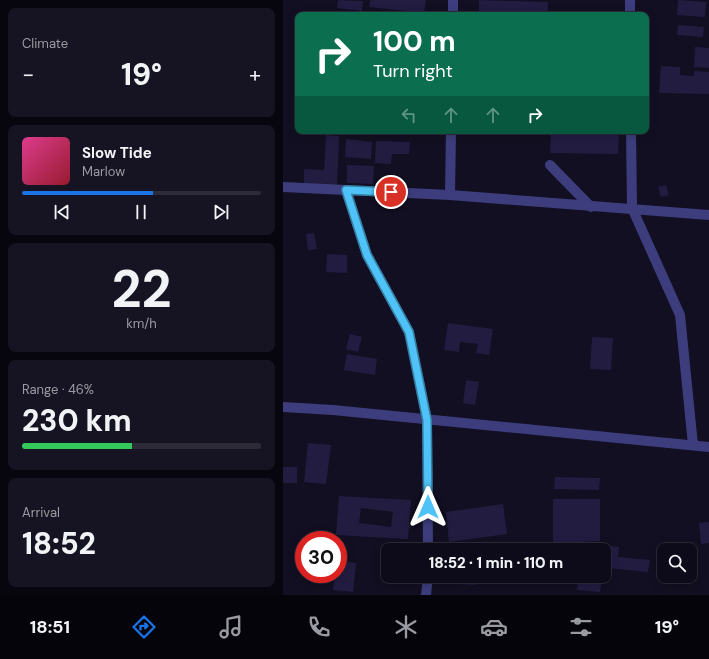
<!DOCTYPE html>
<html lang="en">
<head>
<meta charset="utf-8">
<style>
	:root { --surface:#0d0b19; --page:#161422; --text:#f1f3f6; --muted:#9a9ba2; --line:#2d2b38; --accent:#1a73e8 }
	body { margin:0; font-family:"DM Sans",sans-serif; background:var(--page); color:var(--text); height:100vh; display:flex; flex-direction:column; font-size:15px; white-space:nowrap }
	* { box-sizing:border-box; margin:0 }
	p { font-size:13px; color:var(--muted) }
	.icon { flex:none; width:22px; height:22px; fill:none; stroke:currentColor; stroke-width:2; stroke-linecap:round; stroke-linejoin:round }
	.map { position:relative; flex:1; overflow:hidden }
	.panel { display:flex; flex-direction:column; gap:8px; padding:8px; background:#07060e; width:283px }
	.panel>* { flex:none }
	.banner { position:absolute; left:12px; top:12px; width:354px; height:122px; border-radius:8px; box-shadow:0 2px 10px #0003,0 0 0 1px var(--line); background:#0b6e4f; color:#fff; overflow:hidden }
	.controls { position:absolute; left:374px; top:543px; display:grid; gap:8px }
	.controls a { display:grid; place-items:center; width:40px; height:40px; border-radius:8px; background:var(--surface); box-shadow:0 2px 10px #0003,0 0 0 1px var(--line); font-size:20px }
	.speed { position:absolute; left:12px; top:531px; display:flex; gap:8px; font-size:20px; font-weight:700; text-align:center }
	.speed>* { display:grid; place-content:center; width:52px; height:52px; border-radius:50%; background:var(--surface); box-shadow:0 2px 10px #0003,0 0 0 1px var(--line); line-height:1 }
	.speed .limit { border:6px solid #d22; background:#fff; color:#111 }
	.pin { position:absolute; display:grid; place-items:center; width:34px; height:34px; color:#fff; margin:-17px; border:2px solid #fff; border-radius:50%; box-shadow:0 1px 4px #0007 }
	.me { position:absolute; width:44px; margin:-22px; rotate:0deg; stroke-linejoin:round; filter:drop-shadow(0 0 3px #0008) }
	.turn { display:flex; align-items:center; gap:14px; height:84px; padding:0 12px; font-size:18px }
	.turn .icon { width:52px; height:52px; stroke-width:2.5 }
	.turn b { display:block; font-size:28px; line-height:34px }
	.lanes { display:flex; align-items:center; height:38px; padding:0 12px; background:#0003; justify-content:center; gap:20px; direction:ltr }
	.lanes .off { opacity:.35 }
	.big { font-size:30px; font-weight:800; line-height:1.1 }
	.panel .tile { flex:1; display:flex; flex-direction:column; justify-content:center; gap:6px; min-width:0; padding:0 14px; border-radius:8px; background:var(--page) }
	.panel .dial { align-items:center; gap:0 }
	.dial b { font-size:52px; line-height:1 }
	.song { display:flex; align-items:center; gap:12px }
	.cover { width:48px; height:48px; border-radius:6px; background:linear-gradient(135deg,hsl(330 70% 55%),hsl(350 70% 35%)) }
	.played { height:4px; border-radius:2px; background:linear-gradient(90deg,var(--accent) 55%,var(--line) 55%) }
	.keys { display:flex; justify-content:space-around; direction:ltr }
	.heat { display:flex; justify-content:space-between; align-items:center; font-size:22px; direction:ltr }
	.charge { height:6px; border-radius:3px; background:linear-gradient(90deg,#34c759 46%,var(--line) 0) }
	.trip { position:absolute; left:98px; top:543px; width:230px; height:40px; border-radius:8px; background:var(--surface); box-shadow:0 2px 10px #0003,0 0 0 1px var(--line); font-weight:800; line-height:40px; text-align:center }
	.tab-bar { display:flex; height:64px; justify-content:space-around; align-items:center; background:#05040a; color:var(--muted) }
	.tab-bar .icon { width:28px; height:28px }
	.tab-bar .on { color:var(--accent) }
	.tab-bar b { font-size:18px; color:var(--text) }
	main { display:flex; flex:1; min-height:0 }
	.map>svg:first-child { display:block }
</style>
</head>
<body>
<main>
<section class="panel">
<div class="tile"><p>Climate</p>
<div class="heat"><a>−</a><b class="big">19°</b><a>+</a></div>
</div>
<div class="tile">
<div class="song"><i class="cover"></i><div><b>Slow Tide</b><p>Marlow</p></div></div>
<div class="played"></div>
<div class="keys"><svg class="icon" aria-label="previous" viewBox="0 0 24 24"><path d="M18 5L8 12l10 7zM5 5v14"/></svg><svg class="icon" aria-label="pause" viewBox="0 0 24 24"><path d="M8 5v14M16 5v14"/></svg><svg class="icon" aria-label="next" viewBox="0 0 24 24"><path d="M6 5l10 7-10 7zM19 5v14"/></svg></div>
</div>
<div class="tile dial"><b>22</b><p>km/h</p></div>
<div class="tile"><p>Range · 46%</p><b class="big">230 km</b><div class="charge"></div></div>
<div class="tile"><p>Arrival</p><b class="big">18:52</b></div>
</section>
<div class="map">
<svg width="426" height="595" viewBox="0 0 426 595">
	<rect width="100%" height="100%" fill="#110f21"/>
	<g fill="#221c41" fill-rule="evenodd">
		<path d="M55,0l25,1 -1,10 -25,-3z"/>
		<path d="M87,0h56l-2,13 -55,-6z"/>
		<path d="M196,0l69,2 -1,13 -46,-4 -1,4h-21z"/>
		<path d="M395,0l28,2 -1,15 -28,-2z"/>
		<path d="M271,12l27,2v1h-28z"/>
		<path d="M395,25l26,2 -1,10 -26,-2z"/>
		<path d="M412,47l14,1v20l-15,-1z"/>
		<path d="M378,66l19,1v8l14,1v-5l15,1v22l-50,-1z"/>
		<path d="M56,131h33v4l-34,-2z"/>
		<path d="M95,131h26l-1,4z"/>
		<path d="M268,131h20v3l37,1v-4h11l-1,23 -68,-1z"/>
		<path d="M43,135l13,1 -2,51 -33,-2v-16l20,1z"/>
		<path d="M63,139l26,3 -1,17 -26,-2z"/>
		<path d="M93,141l34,1 -1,12h-17l-1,10 -16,-1z"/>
		<path d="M64,165l27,1 -1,18 -26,-1z"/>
		<path d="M383,185l3,10 -8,2 -3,-10z"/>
		<path d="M31,233l3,16 -9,1 -2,-16z"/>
		<path d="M44,254l20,1v18l-21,-1z"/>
		<path d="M165,323l45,6 -4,26 -13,-2 2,-9 -18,-2 -1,10 -15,-2z"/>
		<path d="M67,334l12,3 -4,15 -12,-3z"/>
		<path d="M309,337l21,1 -2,32 -21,-1z"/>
		<path d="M64,354l30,5 -2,16 -31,-5z"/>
		<path d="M183,380l13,2 -4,23 -12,-2z"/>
		<path d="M25,443l23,2 -5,39 -22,-2z"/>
		<rect x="0" y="467" width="14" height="16"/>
		<path d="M272,477l45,1 -1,12 -45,-1z"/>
		<path d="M56,496l72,4 -3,39 -72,-4zM78,508l32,4 -2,15 -32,-4z"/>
		<path d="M270,499h47v42l-47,2z"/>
		<path d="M220,504l4,30 -58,8 -3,-30z"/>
		<path d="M426,522v21l-8,1 -2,-21z"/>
		<path d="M322,543v7h-23l1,-6z"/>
		<path d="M326,546l10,1 -1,10 32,3 -2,12 -41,-4z"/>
		<path d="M55,561l18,2 -3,29 -20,-2 2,-16h3z"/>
		<path d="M166,576h27l-1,9 -27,-2z"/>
		<path d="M296,576h23l-2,16 -23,-2z"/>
	</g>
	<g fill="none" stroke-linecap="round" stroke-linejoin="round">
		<g stroke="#3d3d7d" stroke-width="10">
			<path d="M347,0v15"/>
			<path d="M170,15v-15"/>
			<path d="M348,131l1,77 48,107 13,130"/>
			<path d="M267,165l41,42"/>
			<path d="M0,187l167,8 259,20"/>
			<path d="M63,190l21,65 42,77 18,88 1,130"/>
			<path d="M167,195l1,-64"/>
			<path d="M0,407l50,3 376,37"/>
			<path d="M143,595l2,-19"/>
		</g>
	</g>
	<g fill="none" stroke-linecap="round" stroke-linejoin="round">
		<defs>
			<path id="route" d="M108,192l-45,-2 21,65 42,77 18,88 1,87"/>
		</defs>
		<use href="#route" stroke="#337fa1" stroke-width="10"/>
		<use href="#route" stroke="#4fc3f7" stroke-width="7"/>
	</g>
</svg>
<div class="controls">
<a><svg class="icon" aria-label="search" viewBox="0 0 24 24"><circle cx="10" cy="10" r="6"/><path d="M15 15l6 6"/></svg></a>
</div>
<div class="speed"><div class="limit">30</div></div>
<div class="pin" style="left:108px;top:192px;background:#d93025"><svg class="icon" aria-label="arrive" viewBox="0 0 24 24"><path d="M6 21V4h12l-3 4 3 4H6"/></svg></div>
<svg class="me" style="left:145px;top:507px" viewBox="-20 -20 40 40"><path d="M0-17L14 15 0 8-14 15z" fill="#4fc3f7" stroke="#fff" stroke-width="4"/></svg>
<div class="trip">18:52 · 1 min · 110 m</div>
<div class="banner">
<div class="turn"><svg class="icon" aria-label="right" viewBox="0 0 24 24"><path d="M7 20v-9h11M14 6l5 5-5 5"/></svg><div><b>100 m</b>Turn right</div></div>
<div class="lanes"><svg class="icon off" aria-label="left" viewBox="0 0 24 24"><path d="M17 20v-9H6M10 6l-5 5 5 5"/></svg><svg class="icon off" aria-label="ahead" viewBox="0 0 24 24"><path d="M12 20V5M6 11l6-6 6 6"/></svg><svg class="icon off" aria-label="ahead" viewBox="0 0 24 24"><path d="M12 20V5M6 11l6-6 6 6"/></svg><svg class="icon" aria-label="right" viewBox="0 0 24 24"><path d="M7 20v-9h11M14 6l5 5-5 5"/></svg></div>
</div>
</div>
</main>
<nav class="tab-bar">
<b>18:51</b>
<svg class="icon on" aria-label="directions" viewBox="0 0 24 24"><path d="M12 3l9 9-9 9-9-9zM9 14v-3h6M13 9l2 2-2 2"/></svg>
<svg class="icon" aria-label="music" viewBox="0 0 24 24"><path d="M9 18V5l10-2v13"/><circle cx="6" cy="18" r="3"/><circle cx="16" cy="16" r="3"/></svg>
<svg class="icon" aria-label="phone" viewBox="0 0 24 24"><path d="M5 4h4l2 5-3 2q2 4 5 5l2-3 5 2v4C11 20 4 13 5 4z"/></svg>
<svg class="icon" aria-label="climate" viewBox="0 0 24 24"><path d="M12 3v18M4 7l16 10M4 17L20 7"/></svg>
<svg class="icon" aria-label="car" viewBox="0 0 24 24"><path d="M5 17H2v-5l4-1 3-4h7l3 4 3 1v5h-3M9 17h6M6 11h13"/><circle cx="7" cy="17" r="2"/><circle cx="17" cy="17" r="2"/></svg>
<svg class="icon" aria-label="filters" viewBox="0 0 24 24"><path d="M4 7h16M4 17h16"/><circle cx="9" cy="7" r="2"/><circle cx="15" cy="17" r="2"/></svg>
<b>19°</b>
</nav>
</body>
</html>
